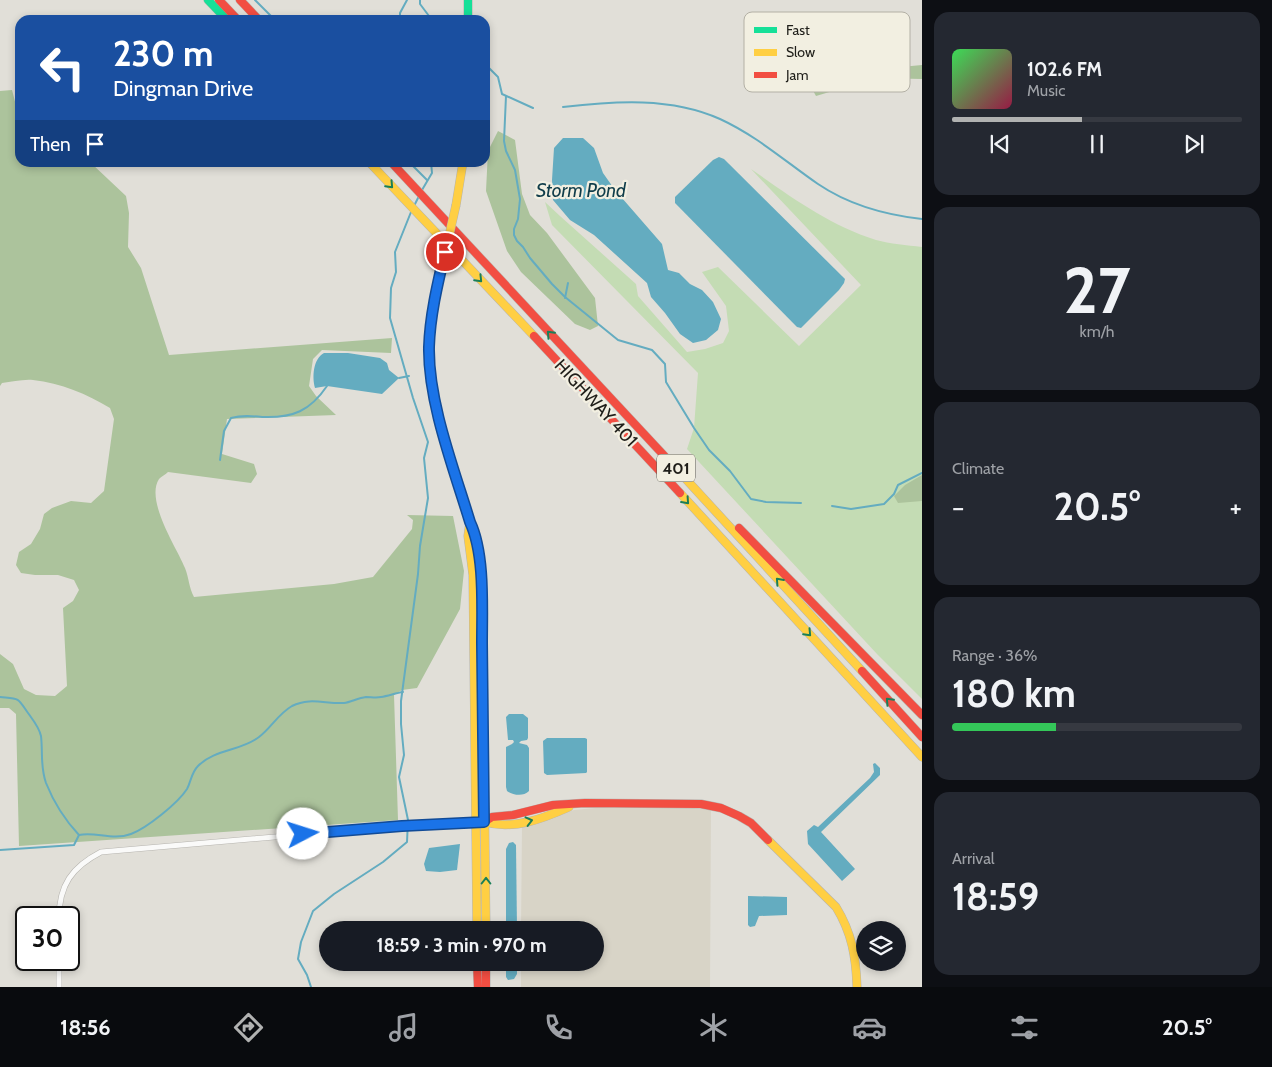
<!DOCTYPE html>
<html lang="en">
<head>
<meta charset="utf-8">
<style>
	:root { --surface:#171b24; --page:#242831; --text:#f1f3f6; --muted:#9ea1a6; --line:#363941; --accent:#b1b2b1 }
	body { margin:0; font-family:Cabin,sans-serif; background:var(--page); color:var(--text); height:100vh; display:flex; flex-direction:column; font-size:19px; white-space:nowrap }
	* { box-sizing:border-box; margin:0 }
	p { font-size:16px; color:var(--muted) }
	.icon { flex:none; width:28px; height:28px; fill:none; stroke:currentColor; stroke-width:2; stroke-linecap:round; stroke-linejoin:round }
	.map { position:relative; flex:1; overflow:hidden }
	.details { display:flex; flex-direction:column; gap:12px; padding:12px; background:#0d0f14; width:350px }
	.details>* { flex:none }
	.banner { position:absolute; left:15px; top:15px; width:475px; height:152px; border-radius:15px; box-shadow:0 2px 8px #0003; background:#1a4fa0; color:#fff; overflow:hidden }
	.fabs { position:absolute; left:856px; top:921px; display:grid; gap:10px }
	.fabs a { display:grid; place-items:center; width:50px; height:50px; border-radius:50%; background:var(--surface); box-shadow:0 2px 8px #0003; font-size:25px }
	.speed { position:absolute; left:15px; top:906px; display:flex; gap:10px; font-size:25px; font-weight:700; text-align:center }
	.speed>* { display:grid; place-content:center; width:65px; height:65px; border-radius:50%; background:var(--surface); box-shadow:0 2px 8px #0003; line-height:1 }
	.speed .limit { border:2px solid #111; border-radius:8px; background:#fff; color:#111 }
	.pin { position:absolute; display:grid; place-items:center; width:42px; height:42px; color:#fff; margin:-21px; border:2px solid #fff; border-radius:50%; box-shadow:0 1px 5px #0007 }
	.me { position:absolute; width:55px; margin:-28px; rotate:85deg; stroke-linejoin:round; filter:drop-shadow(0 0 4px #0008) }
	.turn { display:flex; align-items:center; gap:18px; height:105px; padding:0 15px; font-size:22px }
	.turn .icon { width:65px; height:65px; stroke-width:2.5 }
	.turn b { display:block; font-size:35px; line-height:42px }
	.then { display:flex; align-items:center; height:48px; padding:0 15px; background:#0003; gap:10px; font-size:19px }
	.big { font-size:38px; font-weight:700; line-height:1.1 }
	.details .widget { flex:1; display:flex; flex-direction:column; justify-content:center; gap:8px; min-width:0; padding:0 18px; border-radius:15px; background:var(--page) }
	.details .dial { align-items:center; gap:0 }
	.dial b { font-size:65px; line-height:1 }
	.song { display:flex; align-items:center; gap:15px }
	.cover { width:60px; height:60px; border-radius:8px; background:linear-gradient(135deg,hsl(130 70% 55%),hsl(340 70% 35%)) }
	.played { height:5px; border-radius:2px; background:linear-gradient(90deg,var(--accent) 45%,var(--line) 45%) }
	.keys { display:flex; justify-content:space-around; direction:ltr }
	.heat { display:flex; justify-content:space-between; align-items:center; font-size:28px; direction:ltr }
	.charge { height:8px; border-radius:4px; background:linear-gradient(90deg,#34c759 36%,var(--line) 0) }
	.trip { position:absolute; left:319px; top:921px; width:285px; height:50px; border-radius:25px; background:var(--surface); box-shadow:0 2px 8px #0003; font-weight:700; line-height:50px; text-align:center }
	.menu { display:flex; height:80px; justify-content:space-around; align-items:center; background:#090b0e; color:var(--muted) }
	.menu .icon { width:35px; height:35px }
	.menu .current { color:var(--accent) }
	.menu b { font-size:22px; color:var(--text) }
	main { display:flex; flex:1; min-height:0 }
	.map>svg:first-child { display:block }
</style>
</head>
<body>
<main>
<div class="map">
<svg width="922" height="987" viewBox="0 0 922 987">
	<rect width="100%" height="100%" fill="#e1dfd8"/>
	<path fill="#d8d4c7" d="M685,807l26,3 -1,177h-189v-24l74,-1v-32h-74l1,-103 52,-17 22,-2z"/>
	<path fill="#c4dcb4" d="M751,169c40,28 78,56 125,71 14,4 31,5 46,7v452l-45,-45 -190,-205 7,-21 4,-55 -146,-148 -7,-23 15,14 76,68 2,12 49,56 18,-3 18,-6 6,-12 -3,-25 -24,-34 16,-5 81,79 62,-61z"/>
	<g fill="#acc39c">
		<path d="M922,65v14l-46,-1 -60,18 -11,-20z"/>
		<path d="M12,90l8,31v41l71,1 35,33 3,17 -1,34 13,21 28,87 223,-17 -1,15 -69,-3 -9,9 -4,27 7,10 20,19 -109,4 -5,35 32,10 3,10 -6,9 -83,-11c-2,2 -7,5 -9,7 -14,22 18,69 26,89 4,10 4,20 9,29l140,-13 39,-7 39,-48 1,-9 -6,-5 46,1 11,55 -4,38 -43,79 -15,2 -8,5 4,125 -379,26 -3,-132 -7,-6h-9v-54l13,10 11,25 12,6 19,1 12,-10 -4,-78 10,-7 6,-11 -5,-10 -16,-5h-23l-14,-2 -5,-8 3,-13 12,-8 9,-15 4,-15 8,-6 19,-7 20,2 13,-12 10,-72 -4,-11c-23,-14 -49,-25 -77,-28 -10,-1 -21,2 -31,3l-2,3v-295z"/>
		<path d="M498,131l17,9 7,54 8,21 17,18 48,65 3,28 -8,4 -15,-6 -54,-52 -14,-21 -21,-60 2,-40z"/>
		<path d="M922,475v26l-24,2 -4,-7 11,-11z"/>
	</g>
	<g fill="#64acc0">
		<path d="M563,138h20l11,10 9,25 12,17 47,54 6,26 11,3 11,11 12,6 11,12 8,17 -3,11 -12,10 -13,3 -13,-9 -15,-21 -14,-16 -4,-14 -53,-48 -24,-15 -17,-20 -1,-20 2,-32z"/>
		<path d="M719,157l5,2 121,120 -1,4 -5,7 -38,38 -4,-1 -122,-124v-6l38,-37z"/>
		<path d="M324,353h24l32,5 7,5 2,7 10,8 -17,16 -55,-8 -12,2c-3,-11 -2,-29 9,-35z"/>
		<path d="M509,714h14l5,4v20l-1,2 -6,1 -2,2 8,2 2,3v43c-6,6 -16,4 -22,0l-1,-4v-40l6,-3 2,-2 -1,-2h-5l-2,-23z"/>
		<path d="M547,738h38l2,1v33l-1,1 -39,2 -3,-2 -1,-32z"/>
		<path d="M875,763l5,5v7l-59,57 34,37 -13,12 -34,-37 -1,-13 7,-6 4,2 52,-49 4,-6 -1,-8z"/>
		<path d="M513,842l3,3 1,85h-11v-81l3,-6z"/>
		<path d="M460,844l-3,26 -17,2 -14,-1 -2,-7 5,-16z"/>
		<path d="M748,896l39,1v18l-28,1 -4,10 -5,1 -2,-2z"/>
		<path d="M506,963h11v11l-3,5 -6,1 -2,-3z"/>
	</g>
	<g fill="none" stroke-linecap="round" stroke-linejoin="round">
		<g stroke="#64acc0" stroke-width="2">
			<path d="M255,0l20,20"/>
			<path d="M420,0v4l12,16"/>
			<path d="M400,20v-7l7,-13"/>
			<path d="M485,64l13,13 4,17 31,14"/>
			<path d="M506,96l-2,45 2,10 9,19 5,29 -2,20 -4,10v6l3,6 6,6 7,11 22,26 13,13 53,43 34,10 13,14 1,18 28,46 15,22 21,21 21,28 15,3 35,1"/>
			<path d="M563,107c52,-6 108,-10 157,12 37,17 66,43 98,65 31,21 68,31 104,35"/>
			<path d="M409,162l18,18"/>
			<path d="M422,190l10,-17 -1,-11"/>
			<path d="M414,206l5,-10"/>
			<path d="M565,298l3,-15"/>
			<path d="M399,378l10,-2"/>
			<path d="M220,460l4,-29 7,-13c11,-3 21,-2 32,-1 30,1 47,-6 64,-31"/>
			<path d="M832,506l19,3 33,-5 10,-10 4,-9 24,-12"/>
			<path d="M0,697c20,2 17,0 28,16 5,7 11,14 13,23 2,17 -1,30 5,47 8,20 18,36 33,52"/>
			<path d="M79,835c16,-4 33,6 52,-1 16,-6 47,-31 56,-45 4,-7 4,-16 11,-23 17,-17 43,-15 61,-29 12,-9 19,-23 33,-31 18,-9 33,-2 52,-3 7,-1 14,-5 22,-6 5,0 10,1 15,0 7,-1 15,-4 22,-5"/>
			<path d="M0,850l74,-5 5,-10"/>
			<path d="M311,987l-4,-12 -9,-16 3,-17 12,-31 21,-17 49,-32 24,-20 1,-22 -9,-43 5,-22 -3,-31v-23l17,-127 2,-28 8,-48 -4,-40 4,-16 -15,-44 -23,-80 1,-30 5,-16 -1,-20 16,-40"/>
		</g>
		<defs>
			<g id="street">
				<path d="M59,918c0,-33 13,-51 42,-66l301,-26 76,-4"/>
				<path d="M59,987v-27"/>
			</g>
			<g id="fast">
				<path d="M208,0l19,20"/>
				<path d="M468,0v20"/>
				<path d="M442,267c-5,26 -13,53 -13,80 0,60 23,118 41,175l6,13 4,47"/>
			</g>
			<g id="slow">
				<path d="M369,162l165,174"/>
				<path d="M456,205l7,-43"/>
				<path d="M684,477l178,194"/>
				<path d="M680,493l242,264"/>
				<path d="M470,522l-2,14 5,39 4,355"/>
				<path d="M480,582l2,23 4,325"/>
				<path d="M484,822c30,8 58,-3 85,-15"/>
				<path d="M768,840l68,67c16,26 20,50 21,80"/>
			</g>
			<g id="jam">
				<path d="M219,0l19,20"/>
				<path d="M240,0l19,20"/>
				<path d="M391,162l293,315"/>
				<path d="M534,336l146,157"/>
				<path d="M739,528l183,187"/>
				<path d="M862,671l60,66"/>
				<path d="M484,822l8,-5 21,-2 40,-10 32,-2 116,1 20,4 18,8 12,7 17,17"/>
				<path d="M477,962l1,25"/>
				<path d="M486,962v25"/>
			</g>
		</defs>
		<use href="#street" stroke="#b6b4af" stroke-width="6"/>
		<use href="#fast" stroke="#b6b4af" stroke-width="9"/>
		<use href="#slow" stroke="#b6b4af" stroke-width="9"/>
		<use href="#jam" stroke="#b6b4af" stroke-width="9"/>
		<use href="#street" stroke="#fafaf9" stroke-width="5"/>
		<use href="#fast" stroke="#16e098" stroke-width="8"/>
		<use href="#slow" stroke="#ffcf43" stroke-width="8"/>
		<use href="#jam" stroke="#f24e42" stroke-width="8"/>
		<defs>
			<path id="slow-bridge" d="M442,267l14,-62"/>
		</defs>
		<use href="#slow-bridge" stroke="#b6b4af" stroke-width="9" stroke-linecap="butt"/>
		<use href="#slow-bridge" stroke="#ffcf43" stroke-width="8"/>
	</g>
	<defs><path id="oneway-chevron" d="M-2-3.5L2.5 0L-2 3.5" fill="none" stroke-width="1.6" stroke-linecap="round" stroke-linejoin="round" transform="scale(1.25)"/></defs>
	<g stroke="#1a7f58">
		<use href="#oneway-chevron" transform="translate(390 185) rotate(47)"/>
		<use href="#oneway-chevron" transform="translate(479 279) rotate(46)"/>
		<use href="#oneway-chevron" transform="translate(550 334) rotate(-133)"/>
		<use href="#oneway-chevron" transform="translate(686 501) rotate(48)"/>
		<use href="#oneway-chevron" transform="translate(779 581) rotate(-132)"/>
		<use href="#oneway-chevron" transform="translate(808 633) rotate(47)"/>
		<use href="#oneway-chevron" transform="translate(889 701) rotate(-133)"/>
		<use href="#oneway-chevron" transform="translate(529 821) rotate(-14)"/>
		<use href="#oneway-chevron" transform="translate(486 881) rotate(-90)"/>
	</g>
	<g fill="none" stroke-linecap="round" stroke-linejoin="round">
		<defs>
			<path id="route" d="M303,834l99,-8 82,-4c-1,-60 -1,-120 -2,-179 0,-36 3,-89 -12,-121 -16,-53 -42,-120 -41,-175 1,-32 9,-65 16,-95"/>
		</defs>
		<use href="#route" stroke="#114b97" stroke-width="12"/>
		<use href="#route" stroke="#1a73e8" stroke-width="9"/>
	</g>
	<g text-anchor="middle" stroke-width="4.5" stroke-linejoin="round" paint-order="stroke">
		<rect fill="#f2efe1" stroke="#5e5d55" stroke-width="1" x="657" y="454.5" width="38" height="27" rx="4"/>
		<g font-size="16" font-weight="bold" fill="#1f1e19">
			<text x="676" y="474">401</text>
		</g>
		<g font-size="18" fill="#1f1e19" stroke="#f2efe1">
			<text transform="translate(596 403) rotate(47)" y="6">HIGHWAY 401</text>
		</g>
		<g font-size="19" font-style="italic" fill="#103d4a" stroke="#f2efe1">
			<text x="581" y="197">Storm Pond</text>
		</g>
	</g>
	<rect x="744" y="12" width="166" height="80" rx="8" fill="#f2efe1" stroke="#b3b0a5" stroke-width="1"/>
	<rect x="754" y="27" width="23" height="6" fill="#16e098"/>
	<rect x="754" y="49" width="23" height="7" fill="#ffcf43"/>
	<rect x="754" y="72" width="23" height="6" fill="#f24e42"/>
	<g font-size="14" fill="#1f1e19">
		<text x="786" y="35">Fast</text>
		<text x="786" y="57">Slow</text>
		<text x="786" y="80">Jam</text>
	</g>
</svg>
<div class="fabs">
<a><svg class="icon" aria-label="layers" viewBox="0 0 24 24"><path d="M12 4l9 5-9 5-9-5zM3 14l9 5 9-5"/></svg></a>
</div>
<div class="speed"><div class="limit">30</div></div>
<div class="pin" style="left:445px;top:252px;background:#d93025"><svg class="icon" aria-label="arrive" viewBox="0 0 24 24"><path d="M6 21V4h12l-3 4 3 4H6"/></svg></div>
<svg class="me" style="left:303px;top:834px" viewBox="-20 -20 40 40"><circle r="19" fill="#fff"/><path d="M0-13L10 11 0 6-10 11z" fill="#1a73e8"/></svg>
<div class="trip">18:59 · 3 min · 970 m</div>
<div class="banner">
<div class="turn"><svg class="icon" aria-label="left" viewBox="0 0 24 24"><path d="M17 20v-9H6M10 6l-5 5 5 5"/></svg><div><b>230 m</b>Dingman Drive</div></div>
<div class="then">Then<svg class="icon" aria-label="arrive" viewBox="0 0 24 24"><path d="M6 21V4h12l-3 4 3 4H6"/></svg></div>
</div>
</div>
<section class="details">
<div class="widget">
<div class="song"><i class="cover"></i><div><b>102.6 FM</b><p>Music</p></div></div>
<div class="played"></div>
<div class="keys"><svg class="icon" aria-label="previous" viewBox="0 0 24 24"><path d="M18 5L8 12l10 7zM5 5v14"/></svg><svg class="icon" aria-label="pause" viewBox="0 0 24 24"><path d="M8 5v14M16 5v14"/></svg><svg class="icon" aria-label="next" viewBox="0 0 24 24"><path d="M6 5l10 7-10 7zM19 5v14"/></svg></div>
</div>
<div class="widget dial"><b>27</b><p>km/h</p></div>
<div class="widget"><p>Climate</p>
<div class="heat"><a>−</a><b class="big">20.5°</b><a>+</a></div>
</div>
<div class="widget"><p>Range · 36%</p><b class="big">180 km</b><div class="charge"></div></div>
<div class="widget"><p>Arrival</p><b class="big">18:59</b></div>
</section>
</main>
<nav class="menu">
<b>18:56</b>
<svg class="icon current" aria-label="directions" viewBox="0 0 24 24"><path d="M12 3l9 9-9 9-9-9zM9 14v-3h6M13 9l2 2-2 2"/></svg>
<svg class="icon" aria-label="music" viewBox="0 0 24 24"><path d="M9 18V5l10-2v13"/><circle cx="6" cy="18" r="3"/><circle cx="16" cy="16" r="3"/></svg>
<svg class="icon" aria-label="phone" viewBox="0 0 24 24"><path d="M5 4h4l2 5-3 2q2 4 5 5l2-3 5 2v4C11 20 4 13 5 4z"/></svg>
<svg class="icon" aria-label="climate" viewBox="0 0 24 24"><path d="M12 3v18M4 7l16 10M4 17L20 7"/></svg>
<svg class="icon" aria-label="car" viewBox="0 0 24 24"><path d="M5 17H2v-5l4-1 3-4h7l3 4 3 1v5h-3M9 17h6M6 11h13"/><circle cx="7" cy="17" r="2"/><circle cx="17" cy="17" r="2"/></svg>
<svg class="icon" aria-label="filters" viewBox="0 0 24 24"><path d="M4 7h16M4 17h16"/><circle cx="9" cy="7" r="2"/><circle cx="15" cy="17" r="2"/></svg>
<b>20.5°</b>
</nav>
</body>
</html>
